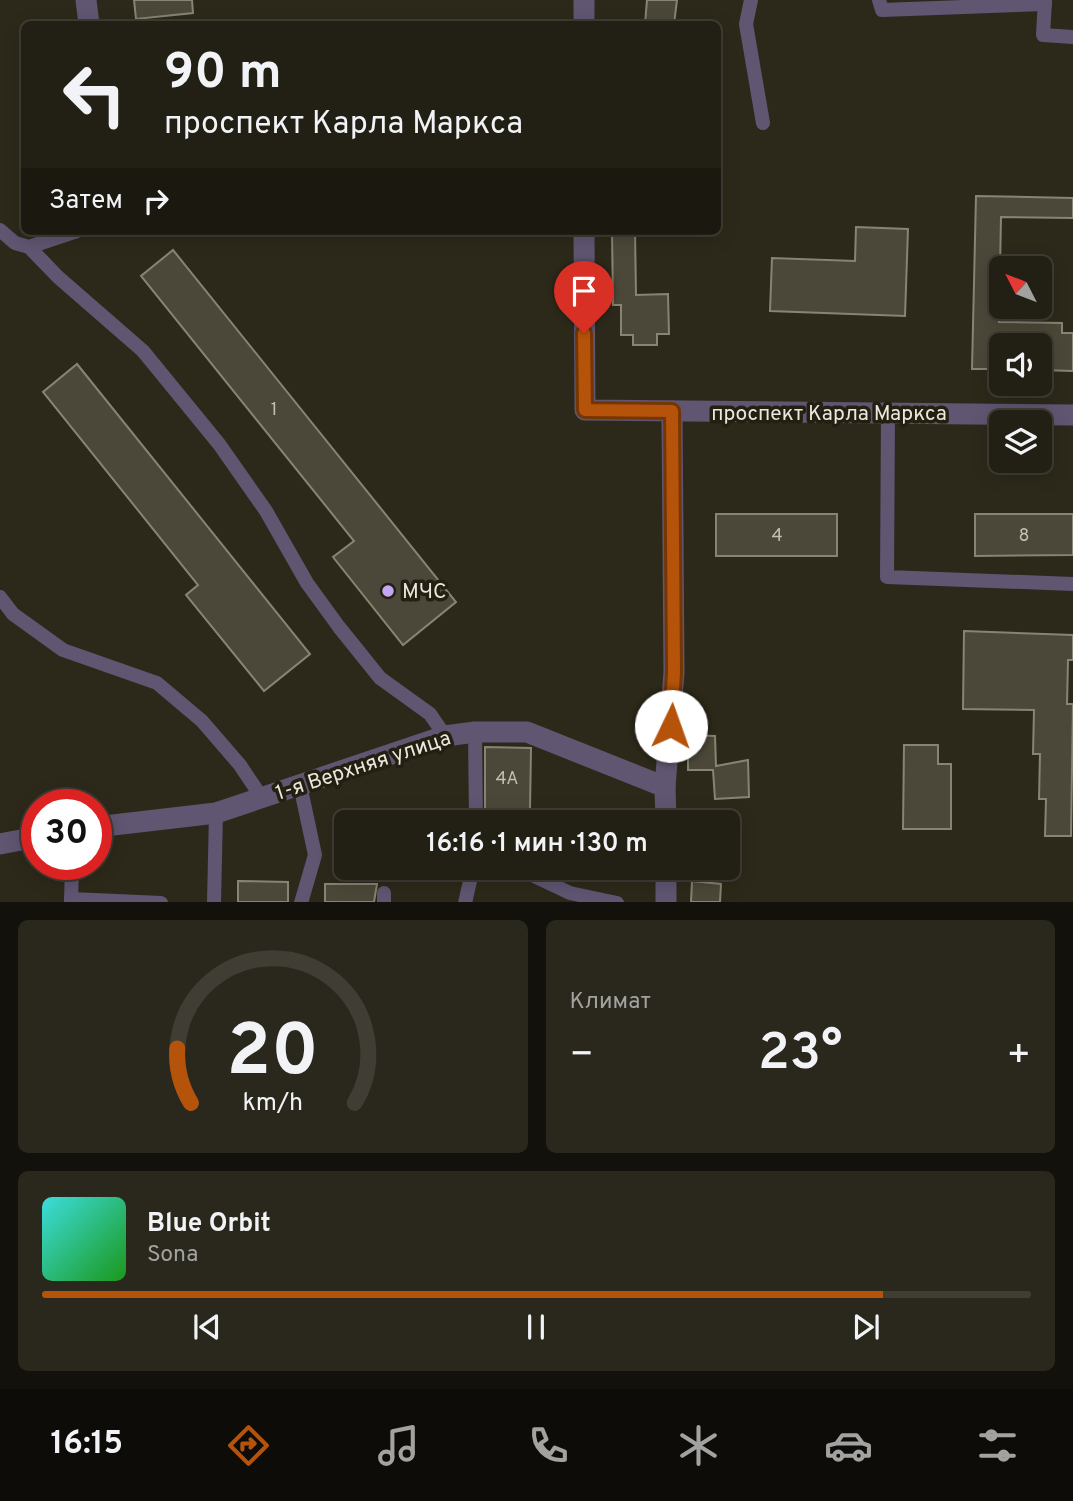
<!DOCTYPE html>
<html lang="ru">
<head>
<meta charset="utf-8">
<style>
	:root { --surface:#221f14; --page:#2a271d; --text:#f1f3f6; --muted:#a2a2a0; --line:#3f3d34; --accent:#b45309 }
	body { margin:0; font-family:Overpass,sans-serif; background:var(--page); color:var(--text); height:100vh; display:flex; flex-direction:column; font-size:26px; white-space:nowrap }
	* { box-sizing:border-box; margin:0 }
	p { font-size:23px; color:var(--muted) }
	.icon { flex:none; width:38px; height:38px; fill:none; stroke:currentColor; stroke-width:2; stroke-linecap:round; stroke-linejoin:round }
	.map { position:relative; height:902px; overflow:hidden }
	.details { display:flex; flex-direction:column; gap:18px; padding:18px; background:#13110b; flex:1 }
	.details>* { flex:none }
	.top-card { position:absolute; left:21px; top:21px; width:700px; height:214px; border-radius:10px; box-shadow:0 4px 18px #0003,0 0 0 2px var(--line); background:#221f14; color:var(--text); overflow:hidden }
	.needle { width:46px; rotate:312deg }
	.tools { position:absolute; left:989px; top:256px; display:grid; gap:14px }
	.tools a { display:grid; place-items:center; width:63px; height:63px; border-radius:10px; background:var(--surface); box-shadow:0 4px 18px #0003,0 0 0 2px var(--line); font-size:35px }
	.speed { position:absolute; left:21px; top:789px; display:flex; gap:14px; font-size:35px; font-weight:700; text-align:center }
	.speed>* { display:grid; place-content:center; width:91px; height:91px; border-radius:50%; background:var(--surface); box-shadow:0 4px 18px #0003,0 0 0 2px var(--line); line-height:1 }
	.speed .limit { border:10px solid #d22; background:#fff; color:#111 }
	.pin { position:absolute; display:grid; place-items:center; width:60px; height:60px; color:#fff; margin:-72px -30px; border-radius:50% 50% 50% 0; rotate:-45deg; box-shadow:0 0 7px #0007 }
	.pin .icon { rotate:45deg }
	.me { position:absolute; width:77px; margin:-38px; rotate:3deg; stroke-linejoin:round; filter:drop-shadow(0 0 5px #0008) }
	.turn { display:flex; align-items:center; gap:24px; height:147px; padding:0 28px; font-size:32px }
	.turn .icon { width:91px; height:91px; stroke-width:2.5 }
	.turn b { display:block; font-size:49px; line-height:60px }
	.then { display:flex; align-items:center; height:66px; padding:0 28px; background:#0003; gap:14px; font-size:26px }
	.big { font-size:52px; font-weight:600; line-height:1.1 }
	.details .card { flex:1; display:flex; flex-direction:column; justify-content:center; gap:10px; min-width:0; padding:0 24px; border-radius:10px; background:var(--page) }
	.details .dial { align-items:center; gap:0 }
	.dial svg { height:182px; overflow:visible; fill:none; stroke:var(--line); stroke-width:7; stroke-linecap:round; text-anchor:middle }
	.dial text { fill:var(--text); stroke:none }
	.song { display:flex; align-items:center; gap:21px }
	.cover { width:84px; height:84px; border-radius:10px; background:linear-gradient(135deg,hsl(180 70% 55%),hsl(120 70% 35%)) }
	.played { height:7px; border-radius:4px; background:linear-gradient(90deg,var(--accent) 85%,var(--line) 85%) }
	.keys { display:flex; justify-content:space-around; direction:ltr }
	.heat { display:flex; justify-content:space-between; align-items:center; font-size:38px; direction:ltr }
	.details .tiles { flex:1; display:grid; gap:18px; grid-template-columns:1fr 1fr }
	.card:last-child { grid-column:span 2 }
	.trip { position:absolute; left:334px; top:810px; width:406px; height:70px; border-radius:10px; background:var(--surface); box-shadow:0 4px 18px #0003,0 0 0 2px var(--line); font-weight:600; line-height:70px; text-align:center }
	.tab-bar { display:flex; height:112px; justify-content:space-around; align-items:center; background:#0e0c08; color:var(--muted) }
	.tab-bar .icon { width:49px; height:49px }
	.tab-bar .active { color:var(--accent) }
	.tab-bar b { font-size:32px; color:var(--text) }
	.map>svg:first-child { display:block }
</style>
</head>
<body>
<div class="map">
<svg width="1073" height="903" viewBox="0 0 1073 903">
	<rect width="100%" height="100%" fill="#2d291a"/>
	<g fill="#4c4839" stroke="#888473" stroke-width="2">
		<path d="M134,0h58l1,13 -57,6z"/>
		<path d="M647,0h30l-3,24h-29z"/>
		<path d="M976,196l97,2v20l-72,-1 -2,105 63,1v10h11v38l-33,-1v-25h-39v24h-29z"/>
		<path d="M856,227l52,2 -3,87 -135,-5 2,-53 83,3z"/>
		<path d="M612,231h23l1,64 32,-1 1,40h-12v11h-24v-10h-12v-30h-8z"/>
		<path d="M173,250l283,352 -53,43 -70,-88 21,-16 -213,-265z"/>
		<path d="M77,364l233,290 -46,37 -78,-96 12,-10 -155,-193z"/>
		<rect x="716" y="514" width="121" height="42"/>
		<path d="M975,514h98v41l-98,1z"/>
		<path d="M964,631l109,4v25h-5l-1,44h6l-2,132h-26l1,-37h-7l1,-45h-7l1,-44 -71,-1z"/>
		<path d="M688,735l27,1 1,30 32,-6 1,37 -34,2 -2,-29h-25z"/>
		<path d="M904,745h34v19h13v65h-48z"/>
		<path d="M485,747l46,1 -1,61h-45z"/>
		<path d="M238,881l50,1v20h-50z"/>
		<path d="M692,881l29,3 -1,18h-29z"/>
		<path d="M325,884h52l-3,18h-49z"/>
	</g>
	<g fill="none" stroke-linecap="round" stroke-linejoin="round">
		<g stroke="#605672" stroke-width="14">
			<path d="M751,0l-5,24 17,99"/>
			<path d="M879,0l3,10 163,-6"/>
			<path d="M1045,0l-2,35 30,2"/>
			<path d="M0,230l15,13 14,4 48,-16"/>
			<path d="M29,247l29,30 85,74 76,93 47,67 41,72 32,44 41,51 50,36 15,22"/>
			<path d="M888,413l-1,164 186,7"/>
			<path d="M0,597l13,17 50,36 94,33 45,38 38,44 22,33"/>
			<path d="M475,732l1,90"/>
			<path d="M300,785l15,70 -14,48"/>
			<path d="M517,868l53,25 47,10"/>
			<path d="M71,899l90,4"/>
			<path d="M71,903l1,-39"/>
			<path d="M214,903l2,-90"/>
			<path d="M384,903v-10"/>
			<path d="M465,903l8,-35"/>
		</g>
		<g stroke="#605672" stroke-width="21">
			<path d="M86,0l3,24"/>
			<path d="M584,24v-24"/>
			<path d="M584,231l1,179 488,5"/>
			<path d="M666,822l-1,-35 9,-115 -2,-261"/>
			<path d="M96,827l120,-14 229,-77 30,-4h52l138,55"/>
			<path d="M0,844l37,-7"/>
			<path d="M666,868v35"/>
		</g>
	</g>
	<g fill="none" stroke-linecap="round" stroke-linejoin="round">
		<defs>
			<path id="route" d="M584,333l1,77 87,1 2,261 -3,54"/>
		</defs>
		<use href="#route" stroke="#753606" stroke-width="18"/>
		<use href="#route" stroke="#b45309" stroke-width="12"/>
	</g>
	<circle fill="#c3a7f2" stroke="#231f11" stroke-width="2.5" cx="388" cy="591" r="7"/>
	<g text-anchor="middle" stroke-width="7" stroke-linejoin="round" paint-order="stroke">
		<g font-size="18" fill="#c2bfb5">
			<text x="274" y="415">1</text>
			<text x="777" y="541">4</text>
			<text x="1024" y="541">8</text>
			<text x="507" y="784">4А</text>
		</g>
		<g font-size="21" fill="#e9e7de" stroke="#231f11">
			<text x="829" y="420">проспект Карла Маркса</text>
			<text transform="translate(363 765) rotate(-18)" y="7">1-я Верхняя улица</text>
		</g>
		<g font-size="21" fill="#e9e7de" stroke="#231f11" text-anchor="start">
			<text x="402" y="598">МЧС</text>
		</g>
	</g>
</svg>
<div class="tools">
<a><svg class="needle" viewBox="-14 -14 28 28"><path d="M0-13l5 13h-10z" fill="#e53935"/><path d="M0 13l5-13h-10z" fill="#a2a2a0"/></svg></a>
<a><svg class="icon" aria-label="sound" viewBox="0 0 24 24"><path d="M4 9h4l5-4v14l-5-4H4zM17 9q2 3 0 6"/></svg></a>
<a><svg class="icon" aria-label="layers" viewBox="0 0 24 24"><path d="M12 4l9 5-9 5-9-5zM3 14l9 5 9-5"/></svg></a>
</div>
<div class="speed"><div class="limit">30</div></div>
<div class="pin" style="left:584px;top:333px;background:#d93025"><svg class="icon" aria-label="arrive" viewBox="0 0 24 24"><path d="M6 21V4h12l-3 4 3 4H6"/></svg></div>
<svg class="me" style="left:671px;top:726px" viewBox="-20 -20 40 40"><circle r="19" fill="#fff"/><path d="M0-13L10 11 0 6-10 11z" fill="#b45309"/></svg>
<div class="trip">16:16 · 1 мин · 130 m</div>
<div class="top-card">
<div class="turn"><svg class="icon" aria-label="left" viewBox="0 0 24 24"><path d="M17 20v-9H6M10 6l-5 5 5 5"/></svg><div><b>90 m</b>проспект Карла Маркса</div></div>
<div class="then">Затем<svg class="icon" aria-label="right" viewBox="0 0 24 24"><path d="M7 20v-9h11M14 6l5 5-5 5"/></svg></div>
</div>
</div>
<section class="details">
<div class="tiles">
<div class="card dial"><svg viewBox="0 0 100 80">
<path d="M14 69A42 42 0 1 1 86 69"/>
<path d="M14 69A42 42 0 0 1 8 45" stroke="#b45309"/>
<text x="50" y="56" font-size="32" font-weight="700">20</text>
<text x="50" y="72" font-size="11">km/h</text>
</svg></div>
<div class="card"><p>Климат</p>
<div class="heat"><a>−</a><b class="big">23°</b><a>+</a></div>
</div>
<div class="card">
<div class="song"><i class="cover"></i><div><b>Blue Orbit</b><p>Sona</p></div></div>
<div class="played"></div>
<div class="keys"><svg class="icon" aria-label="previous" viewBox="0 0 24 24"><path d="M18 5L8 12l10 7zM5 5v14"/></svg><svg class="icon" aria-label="pause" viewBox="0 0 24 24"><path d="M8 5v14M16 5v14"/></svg><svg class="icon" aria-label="next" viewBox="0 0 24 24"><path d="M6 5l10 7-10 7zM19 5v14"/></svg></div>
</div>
</div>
</section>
<nav class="tab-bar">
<b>16:15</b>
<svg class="icon active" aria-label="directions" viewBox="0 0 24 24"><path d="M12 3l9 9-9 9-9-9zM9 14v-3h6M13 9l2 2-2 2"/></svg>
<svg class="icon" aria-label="music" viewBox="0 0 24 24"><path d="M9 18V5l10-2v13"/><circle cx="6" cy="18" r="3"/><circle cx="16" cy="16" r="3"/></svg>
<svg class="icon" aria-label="phone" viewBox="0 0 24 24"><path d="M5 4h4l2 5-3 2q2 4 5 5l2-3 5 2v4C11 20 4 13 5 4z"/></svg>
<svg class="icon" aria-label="climate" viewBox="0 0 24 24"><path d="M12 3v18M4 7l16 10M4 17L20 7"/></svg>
<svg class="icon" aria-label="car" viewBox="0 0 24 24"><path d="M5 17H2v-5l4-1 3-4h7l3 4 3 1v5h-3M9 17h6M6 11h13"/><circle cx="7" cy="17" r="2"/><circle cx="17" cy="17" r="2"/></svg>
<svg class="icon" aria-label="filters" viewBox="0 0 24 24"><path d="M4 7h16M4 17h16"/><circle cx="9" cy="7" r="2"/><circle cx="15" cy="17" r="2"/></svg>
</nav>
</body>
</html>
